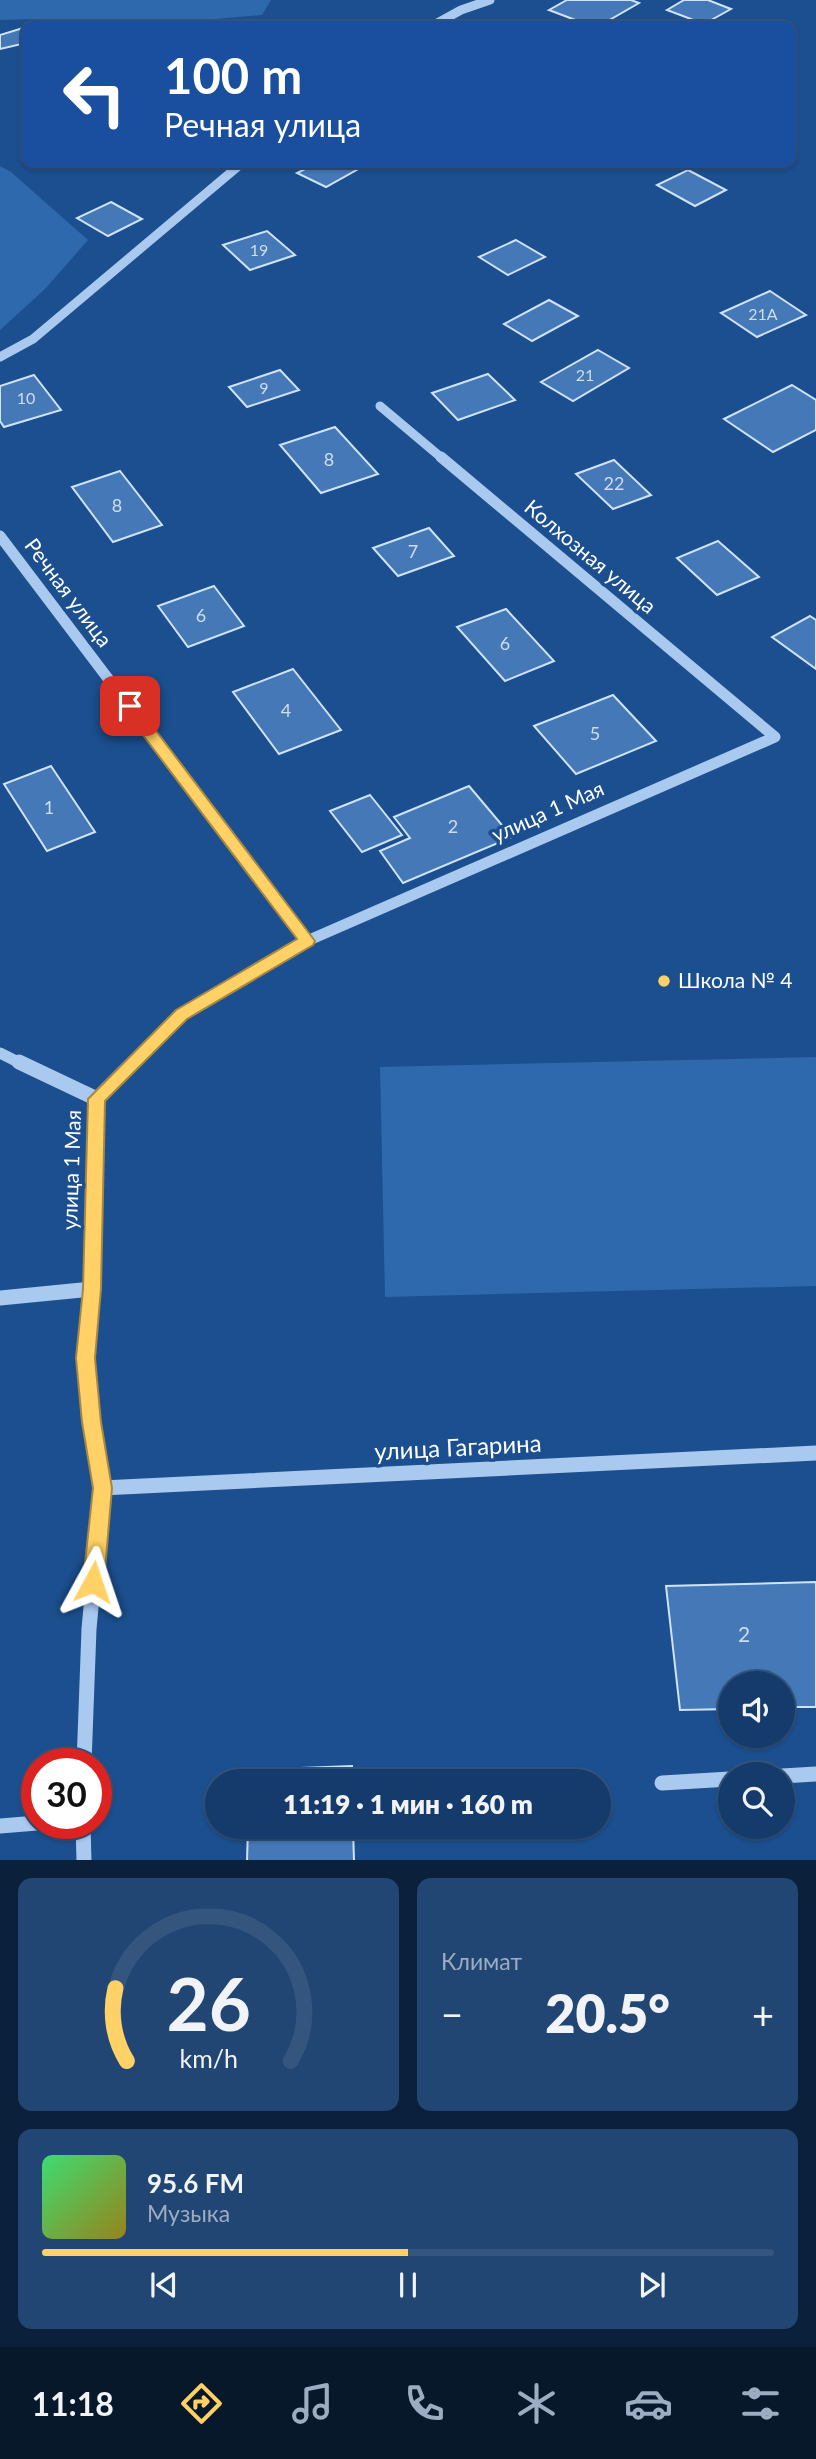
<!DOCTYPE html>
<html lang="ru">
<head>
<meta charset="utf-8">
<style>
	:root { --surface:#143b6b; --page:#214673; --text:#f1f3f6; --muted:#9dadc1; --line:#33557e; --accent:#ffd166 }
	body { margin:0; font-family:Lato,sans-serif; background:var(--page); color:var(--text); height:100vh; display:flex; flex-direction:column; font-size:26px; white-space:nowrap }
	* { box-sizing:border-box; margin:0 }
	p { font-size:23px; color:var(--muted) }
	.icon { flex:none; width:38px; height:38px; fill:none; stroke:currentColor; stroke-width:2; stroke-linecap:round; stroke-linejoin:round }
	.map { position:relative; height:1860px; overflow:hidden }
	.side { display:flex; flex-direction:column; gap:18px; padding:18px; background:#0b203b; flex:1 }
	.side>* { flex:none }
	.hud { position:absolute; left:21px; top:21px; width:775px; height:147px; border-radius:14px; box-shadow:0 2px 5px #0004,0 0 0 2px var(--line); background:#1a4fa0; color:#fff; overflow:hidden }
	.controls { position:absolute; left:718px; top:1671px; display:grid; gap:14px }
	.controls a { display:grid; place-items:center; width:77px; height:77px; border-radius:50%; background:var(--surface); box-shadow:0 2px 5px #0004,0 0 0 2px var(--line); font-size:35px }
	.speed { position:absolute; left:21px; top:1748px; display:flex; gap:14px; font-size:35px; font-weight:700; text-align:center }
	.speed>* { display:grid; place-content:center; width:91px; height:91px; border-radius:50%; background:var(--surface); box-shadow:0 2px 5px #0004,0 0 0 2px var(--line); line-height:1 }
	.speed .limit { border:10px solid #d22; background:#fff; color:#111 }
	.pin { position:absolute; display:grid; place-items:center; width:60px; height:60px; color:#fff; margin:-30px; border-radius:14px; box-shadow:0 4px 10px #0006 }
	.me { position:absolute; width:77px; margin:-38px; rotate:5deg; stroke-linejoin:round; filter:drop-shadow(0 0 5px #0008) }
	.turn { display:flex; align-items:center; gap:24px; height:147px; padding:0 28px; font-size:32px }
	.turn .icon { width:91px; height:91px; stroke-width:2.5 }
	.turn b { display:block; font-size:49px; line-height:60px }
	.big { font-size:52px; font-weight:800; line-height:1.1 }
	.side .card { flex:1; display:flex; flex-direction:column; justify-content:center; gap:10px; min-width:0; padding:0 24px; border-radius:14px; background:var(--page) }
	.side .dial { align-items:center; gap:0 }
	.dial svg { height:182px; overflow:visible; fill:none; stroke:var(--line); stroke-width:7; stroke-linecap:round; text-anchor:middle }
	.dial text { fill:var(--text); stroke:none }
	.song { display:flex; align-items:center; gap:21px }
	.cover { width:84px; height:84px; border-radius:10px; background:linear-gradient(135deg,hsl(140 70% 55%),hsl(50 70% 35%)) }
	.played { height:7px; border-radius:4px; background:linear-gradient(90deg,var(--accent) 50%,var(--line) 50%) }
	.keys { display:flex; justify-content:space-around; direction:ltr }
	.heat { display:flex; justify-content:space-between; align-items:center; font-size:38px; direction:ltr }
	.side .tiles { flex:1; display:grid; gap:18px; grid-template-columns:1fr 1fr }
	.card:last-child { grid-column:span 2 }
	.trip { position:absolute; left:205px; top:1769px; width:406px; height:70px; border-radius:35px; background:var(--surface); box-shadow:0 2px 5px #0004,0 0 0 2px var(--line); font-weight:800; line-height:70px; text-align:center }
	.tabs { display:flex; height:112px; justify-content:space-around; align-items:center; background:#08182b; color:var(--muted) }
	.tabs .icon { width:49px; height:49px }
	.tabs .selected { color:var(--accent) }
	.tabs b { font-size:32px; color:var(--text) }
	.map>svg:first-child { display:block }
</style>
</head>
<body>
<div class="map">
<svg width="816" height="1861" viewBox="0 0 816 1861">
	<rect width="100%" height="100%" fill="#1b4f8f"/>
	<g fill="#2e69ad">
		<path d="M0,0h271l-9,15 -81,7 -12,4h-106l-29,-7 -34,1z"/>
		<path d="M0,166l11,6 77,68 -43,49 -45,41z"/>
		<path d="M816,1057v229l-431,11 -5,-230z"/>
	</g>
	<g fill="#4478b7" stroke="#cfe3fa" stroke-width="2">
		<path d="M567,0h64l8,3 -40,23h-8l-42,-16z"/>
		<path d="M684,0h24l23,9 -27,15 -37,-14z"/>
		<path d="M26,27v16l-26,6v-14z"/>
		<path d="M317,163h52l-43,24 -29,-14z"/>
		<path d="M688,170l38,20 -31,16 -38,-21z"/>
		<path d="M111,202l31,17 -34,17 -31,-18z"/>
		<path d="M267,231l28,24 -45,15 -27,-25z"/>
		<path d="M516,240l29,17 -37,18 -29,-18z"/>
		<path d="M770,291l36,24 -49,22 -36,-24z"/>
		<path d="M549,300l29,16 -46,25 -28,-17z"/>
		<path d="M598,350l31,18 -56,33 -32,-19z"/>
		<path d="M280,370l19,20 -52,17 -18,-20z"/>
		<path d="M488,374l27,26 -57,20 -26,-27z"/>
		<path d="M34,375l27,35 -57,17 -4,-6v-35z"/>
		<path d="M792,385l24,15v30l-43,22 -49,-33z"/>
		<path d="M335,427l43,47 -57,19 -41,-48z"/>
		<path d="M614,460l37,35 -38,14 -37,-35z"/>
		<path d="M120,471l42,54 -49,17 -41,-55z"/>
		<path d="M429,528l25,28 -56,20 -25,-28z"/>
		<path d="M718,541l41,36 -42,18 -40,-37z"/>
		<path d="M214,586l30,40 -56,21 -30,-41z"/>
		<path d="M506,609l48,52 -49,20 -48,-54z"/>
		<path d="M810,616l6,4v49l-44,-32z"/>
		<path d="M293,669l48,61 -62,24 -46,-62z"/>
		<path d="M613,695l43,46 -80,33 -42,-48z"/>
		<path d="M51,766l44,66 -48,19 -43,-67z"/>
		<path d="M469,786l43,51 -109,46 -23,-32 30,-13 -16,-21z"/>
		<path d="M370,795l32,40 -40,17 -32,-41z"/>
		<path d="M816,1582v125h-34v-23h-52v25l-50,1 -14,-124z"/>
		<path d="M352,1766l1,16h-105v-12z"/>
		<path d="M248,1827h105l1,34h-107z"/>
	</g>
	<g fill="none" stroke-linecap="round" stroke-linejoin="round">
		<g stroke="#a9c9ee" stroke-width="9">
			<path d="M432,26l29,-16 29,-10"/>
			<path d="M0,357l33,-18 209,-176"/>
			<path d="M380,406l63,53"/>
		</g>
		<g stroke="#a9c9ee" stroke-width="11">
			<path d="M0,536l307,405"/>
			<path d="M0,1053l22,11"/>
			<path d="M132,1064l50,-50 125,-73 468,-204 -334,-280"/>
		</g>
		<g stroke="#a9c9ee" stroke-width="15">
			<path d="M19,1062l78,37"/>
			<path d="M0,1298l92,-9"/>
			<path d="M102,1488l714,-35"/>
			<path d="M84,1764l5,-135 13,-141 -16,-130 6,-69 5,-190 37,-37"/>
			<path d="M782,1776l34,-2"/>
			<path d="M662,1783l68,-4"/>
			<path d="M83,1824l1,37"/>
			<path d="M0,1826l37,-3"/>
		</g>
	</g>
	<path fill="#ffd166" stroke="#a68842" stroke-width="2" d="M130,701l5,2 180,238 -2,4 -126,74 -82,82 -4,188 -6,69 6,64 11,66 -8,94 -3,7 -8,2 -7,-2 -3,-7 10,-94 -11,-66 -6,-64 7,-69 5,-190 88,-89 121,-71 -173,-229 -2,-4z"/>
	<circle fill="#ffd166" stroke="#1b4f8f" stroke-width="2.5" cx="664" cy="981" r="7"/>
	<g text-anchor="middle" stroke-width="7" stroke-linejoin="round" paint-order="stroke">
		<g font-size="16" fill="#d0dded">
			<text x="259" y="256">19</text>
			<text x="763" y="320">21А</text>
			<text x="585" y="381">21</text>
			<text x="264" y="394">9</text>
			<text x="26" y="404">10</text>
		</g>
		<g font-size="18" fill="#d0dded">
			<text x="329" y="466">8</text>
			<text x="614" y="490">22</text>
			<text x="117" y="512">8</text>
			<text x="413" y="558">7</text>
			<text x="201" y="622">6</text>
			<text x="505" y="650">6</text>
			<text x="286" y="717">4</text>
			<text x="595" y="740">5</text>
			<text x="49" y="814">1</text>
			<text x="453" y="833">2</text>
		</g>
		<g font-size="21" fill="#fff" stroke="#1b4f8f">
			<text transform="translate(590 557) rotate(40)" y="7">Колхозная улица</text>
			<text transform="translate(68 593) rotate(53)" y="7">Речная улица</text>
			<text transform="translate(548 812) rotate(-24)" y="7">улица 1 Мая</text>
			<text transform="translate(72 1170) rotate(-88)" y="7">улица 1 Мая</text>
		</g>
		<g font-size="21" fill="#fff" stroke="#1b4f8f" text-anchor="start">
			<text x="678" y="988">Школа № 4</text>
		</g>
		<g font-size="21" fill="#d0dded">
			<text x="744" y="1642">2</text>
		</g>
		<g font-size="24" fill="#fff" stroke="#1b4f8f">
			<text transform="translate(458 1448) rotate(-3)" y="8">улица Гагарина</text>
		</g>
	</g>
</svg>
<div class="controls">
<a><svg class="icon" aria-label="sound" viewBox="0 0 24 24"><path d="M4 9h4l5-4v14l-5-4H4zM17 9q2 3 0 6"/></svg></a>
<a><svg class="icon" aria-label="search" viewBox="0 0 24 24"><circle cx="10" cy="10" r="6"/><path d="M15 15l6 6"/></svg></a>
</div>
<div class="speed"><div class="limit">30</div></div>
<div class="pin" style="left:130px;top:706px;background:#d93025"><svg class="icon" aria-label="arrive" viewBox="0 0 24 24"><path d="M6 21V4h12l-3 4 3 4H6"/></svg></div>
<svg class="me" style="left:93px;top:1582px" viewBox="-20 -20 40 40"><path d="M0-17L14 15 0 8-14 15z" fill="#ffd166" stroke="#fff" stroke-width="4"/></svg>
<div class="trip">11:19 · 1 мин · 160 m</div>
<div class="hud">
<div class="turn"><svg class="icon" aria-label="left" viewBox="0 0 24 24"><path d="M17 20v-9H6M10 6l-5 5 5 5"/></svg><div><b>100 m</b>Речная улица</div></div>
</div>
</div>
<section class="side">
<div class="tiles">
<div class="card dial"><svg viewBox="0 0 100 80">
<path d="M14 69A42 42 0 1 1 86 69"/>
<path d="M14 69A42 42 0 0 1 9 37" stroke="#ffd166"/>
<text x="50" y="56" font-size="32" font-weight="700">26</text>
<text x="50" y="72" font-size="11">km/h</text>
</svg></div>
<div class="card"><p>Климат</p>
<div class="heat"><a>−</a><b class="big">20.5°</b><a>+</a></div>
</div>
<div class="card">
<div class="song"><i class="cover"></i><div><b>95.6 FM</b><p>Музыка</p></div></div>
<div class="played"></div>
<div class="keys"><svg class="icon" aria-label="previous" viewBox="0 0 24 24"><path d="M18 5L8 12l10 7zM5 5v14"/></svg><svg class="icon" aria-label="pause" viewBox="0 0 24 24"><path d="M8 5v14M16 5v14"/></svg><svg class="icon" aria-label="next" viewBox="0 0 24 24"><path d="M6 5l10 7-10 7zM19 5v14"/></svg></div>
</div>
</div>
</section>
<nav class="tabs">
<b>11:18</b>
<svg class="icon selected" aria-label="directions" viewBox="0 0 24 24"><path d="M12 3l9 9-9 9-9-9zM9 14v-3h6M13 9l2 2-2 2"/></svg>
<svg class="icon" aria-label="music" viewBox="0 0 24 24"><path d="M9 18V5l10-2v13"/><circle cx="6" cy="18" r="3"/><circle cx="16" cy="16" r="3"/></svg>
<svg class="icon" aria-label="phone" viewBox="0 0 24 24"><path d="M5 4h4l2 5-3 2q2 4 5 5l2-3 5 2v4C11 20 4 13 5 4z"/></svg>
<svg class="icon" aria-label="climate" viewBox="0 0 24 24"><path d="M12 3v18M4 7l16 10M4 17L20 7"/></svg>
<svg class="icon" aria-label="car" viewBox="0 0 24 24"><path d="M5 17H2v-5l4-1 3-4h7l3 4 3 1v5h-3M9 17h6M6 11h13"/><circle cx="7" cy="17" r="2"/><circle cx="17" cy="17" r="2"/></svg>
<svg class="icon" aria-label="filters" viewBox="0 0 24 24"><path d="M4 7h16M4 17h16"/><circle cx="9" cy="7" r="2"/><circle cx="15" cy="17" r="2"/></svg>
</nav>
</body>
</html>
